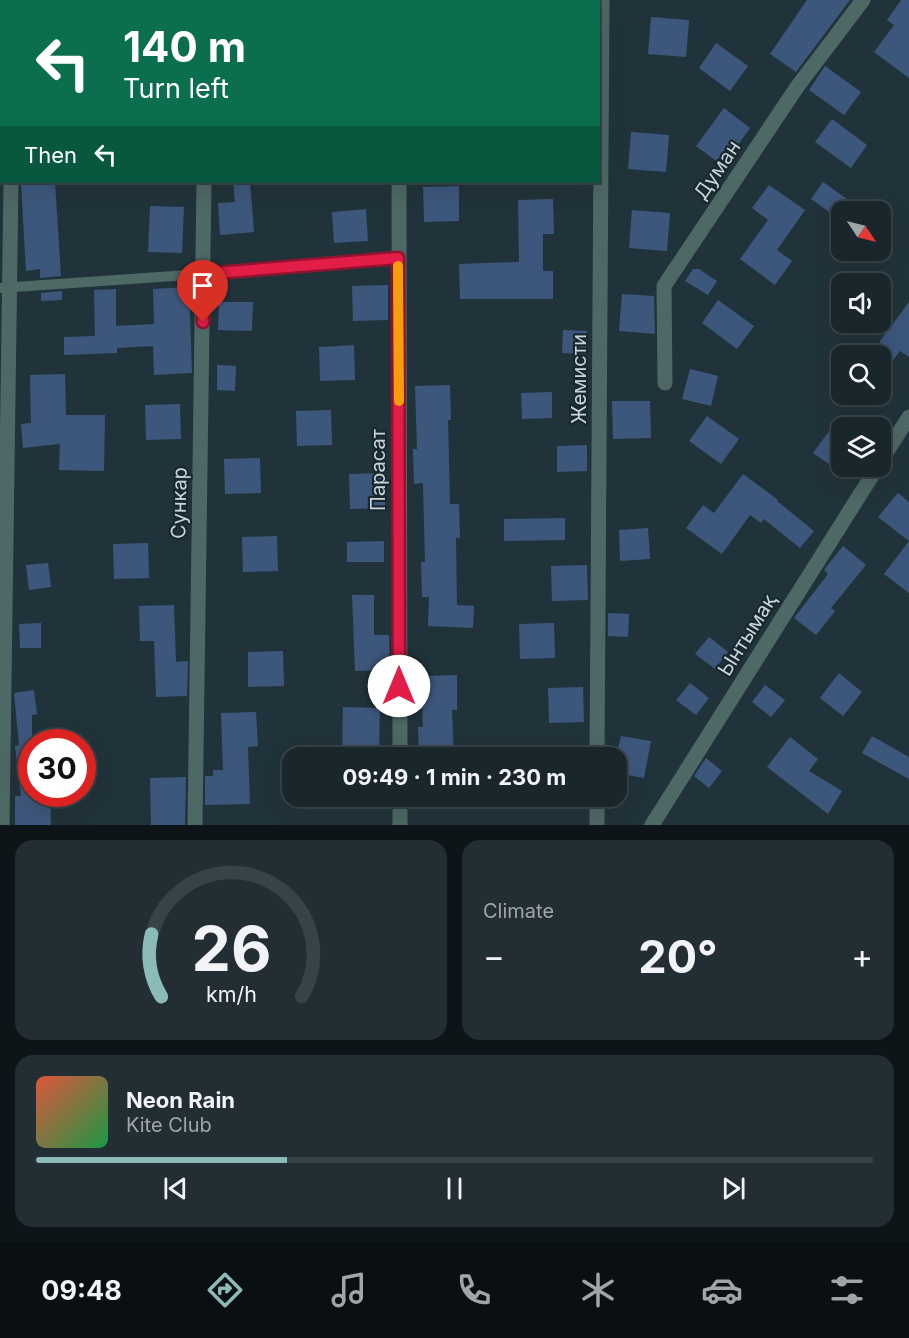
<!DOCTYPE html>
<html lang="en">
<head>
<meta charset="utf-8">
<style>
	:root { --surface:#19262c; --page:#222e34; --text:#f1f3f6; --muted:#9fa5a9; --line:#374348; --accent:#8bbbb9 }
	body { margin:0; font-family:Inter,sans-serif; background:var(--page); color:var(--text); height:100vh; display:flex; flex-direction:column; font-size:22px; white-space:nowrap }
	* { box-sizing:border-box; margin:0 }
	p { font-size:20px; color:var(--muted) }
	.icon { flex:none; width:33px; height:33px; fill:none; stroke:currentColor; stroke-width:2; stroke-linecap:round; stroke-linejoin:round }
	.map { position:relative; height:825px; overflow:hidden }
	.details { display:flex; flex-direction:column; gap:15px; padding:15px; background:#0e1518; flex:1 }
	.details>* { flex:none }
	.guide { position:absolute; left:0px; top:0px; width:600px; height:183px; box-shadow:0 6px 24px #0002,0 0 0 2px var(--line); background:#0b6e4f; color:#fff; overflow:hidden }
	.needle { width:39px; rotate:125deg }
	.buttons { position:absolute; left:831px; top:201px; display:grid; gap:12px }
	.buttons a { display:grid; place-items:center; width:60px; height:60px; border-radius:12px; background:var(--surface); box-shadow:0 6px 24px #0002,0 0 0 2px var(--line); font-size:30px }
	.speed { position:absolute; left:18px; top:729px; display:flex; gap:12px; font-size:30px; font-weight:700; text-align:center }
	.speed>* { display:grid; place-content:center; width:78px; height:78px; border-radius:50%; background:var(--surface); box-shadow:0 6px 24px #0002,0 0 0 2px var(--line); line-height:1 }
	.speed .limit { border:9px solid #d22; background:#fff; color:#111 }
	.pin { position:absolute; display:grid; place-items:center; width:51px; height:51px; color:#fff; margin:-62px -26px; border-radius:50% 50% 50% 0; rotate:-45deg; box-shadow:0 0 6px #0007 }
	.pin .icon { rotate:45deg }
	.me { position:absolute; width:66px; margin:-33px; rotate:0deg; stroke-linejoin:round; filter:drop-shadow(0 0 4px #0008) }
	.turn { display:flex; align-items:center; gap:21px; height:126px; padding:0 24px; font-size:27px }
	.turn .icon { width:78px; height:78px; stroke-width:2.5 }
	.turn b { display:block; font-size:42px; line-height:51px }
	.then { display:flex; align-items:center; height:57px; padding:0 24px; background:#0003; gap:12px; font-size:22px }
	.big { font-size:45px; font-weight:700; line-height:1.1 }
	.details .card { flex:1; display:flex; flex-direction:column; justify-content:center; gap:9px; min-width:0; padding:0 21px; border-radius:18px; background:var(--page) }
	.details .dial { align-items:center; gap:0 }
	.dial svg { height:156px; overflow:visible; fill:none; stroke:var(--line); stroke-width:7; stroke-linecap:round; text-anchor:middle }
	.dial text { fill:var(--text); stroke:none }
	.song { display:flex; align-items:center; gap:18px }
	.cover { width:72px; height:72px; border-radius:9px; background:linear-gradient(135deg,hsl(10 70% 55%),hsl(140 70% 35%)) }
	.played { height:6px; border-radius:3px; background:linear-gradient(90deg,var(--accent) 30%,var(--line) 30%) }
	.keys { display:flex; justify-content:space-around; direction:ltr }
	.heat { display:flex; justify-content:space-between; align-items:center; font-size:33px; direction:ltr }
	.details .tiles { flex:1; display:grid; gap:15px; grid-template-columns:1fr 1fr }
	.card:last-child { grid-column:span 2 }
	.trip { position:absolute; left:282px; top:747px; width:345px; height:60px; border-radius:18px; background:var(--surface); box-shadow:0 6px 24px #0002,0 0 0 2px var(--line); font-weight:700; line-height:60px; text-align:center }
	.tab-bar { display:flex; height:96px; justify-content:space-around; align-items:center; background:#0a0f12; color:var(--muted) }
	.tab-bar .icon { width:42px; height:42px }
	.tab-bar .selected { color:var(--accent) }
	.tab-bar b { font-size:27px; color:var(--text) }
	.map>svg:first-child { display:block }
</style>
</head>
<body>
<div class="map">
<svg width="909" height="825" viewBox="0 0 909 825">
	<rect width="100%" height="100%" fill="#21333a"/>
	<g fill="#3d577c">
		<path d="M807,0h43l-54,72 -26,-18z"/>
		<path d="M901,0h8v78l-35,-26 20,-27 -7,-5z"/>
		<path d="M651,17l38,3 -3,37 -38,-3z"/>
		<path d="M716,43l32,23 -18,25 -31,-23z"/>
		<path d="M825,66l36,26 -17,23 -35,-25z"/>
		<path d="M724,108l26,20 -27,38 -27,-20z"/>
		<path d="M832,119l35,26 -16,23 -36,-26z"/>
		<path d="M631,132l38,3 -3,37 -38,-3z"/>
		<path d="M55,182l6,94 -21,2v-9l-14,2 -5,-87z"/>
		<path d="M233,182h17l4,50 -34,3 -2,-32 17,-1z"/>
		<path d="M823,182l24,17 -12,17 -24,-17z"/>
		<path d="M769,185l36,25 -28,40 15,11 -17,24 -35,-26 28,-39 -16,-12z"/>
		<path d="M459,186v35l-35,1 -1,-35z"/>
		<path d="M553,199l1,35h-11v37h10v28h-93l-1,-35 60,-2 -1,-62z"/>
		<path d="M150,206l34,1 -2,46 -34,-1z"/>
		<path d="M366,209l2,32 -34,2 -2,-31z"/>
		<path d="M632,210l38,3 -3,38 -38,-3z"/>
		<path d="M693,269h6l18,12 -9,14 -23,-14z"/>
		<path d="M388,285v35l-35,1 -1,-35z"/>
		<path d="M189,287l3,86 -38,2 -1,-29 -36,2v5l-53,2v-18l31,-1 -1,-46 22,-1v37l38,-2 -1,-35z"/>
		<path d="M62,291v9l-21,1v-8z"/>
		<path d="M622,294l32,2 1,38 -36,-3z"/>
		<path d="M718,300l36,26 -17,23 -35,-26z"/>
		<path d="M219,302h34l-1,29 -34,-1z"/>
		<path d="M909,302v55l-9,-6 -20,26v-36z"/>
		<path d="M563,330l24,1 -1,23 -24,-1z"/>
		<path d="M354,345l1,35 -35,1 -1,-34z"/>
		<path d="M217,365l19,1 -1,25 -18,-1z"/>
		<path d="M690,369l28,7 -7,30 -29,-7z"/>
		<path d="M65,374l1,41h39l-1,56 -45,-1 1,-26 -37,4 -2,-24 10,-1 -1,-48z"/>
		<path d="M450,385l1,35h-3l2,84h9l1,34h-4l1,67 17,1 -1,22 -45,-2 1,-29h-7l-1,-35h4l-2,-79 -9,1 -1,-35h4l-2,-63z"/>
		<path d="M552,392v26l-30,1 -1,-26z"/>
		<path d="M612,401h38l1,37 -38,1z"/>
		<path d="M180,404l1,35 -35,1 -1,-35z"/>
		<path d="M331,410l1,35 -35,1 -1,-35z"/>
		<path d="M707,416l32,23 -18,25 -32,-23z"/>
		<path d="M830,430l12,8v35l-29,-20z"/>
		<path d="M587,445v26l-30,1v-26z"/>
		<path d="M260,458l1,35 -36,1 -1,-35z"/>
		<path d="M384,473l1,35 -35,1 -1,-35z"/>
		<path d="M743,474l35,26 -1,1 37,30 -14,17 -36,-29 -3,4 -11,-8 -28,39 -36,-26 17,-23 11,8z"/>
		<path d="M898,493l11,9v91l-25,-19 25,-33 -31,-24z"/>
		<path d="M565,518v22l-61,1v-22z"/>
		<path d="M648,528l2,31 -30,2 -1,-31z"/>
		<path d="M277,536l1,35 -35,1 -1,-35z"/>
		<path d="M384,541v21h-37v-20z"/>
		<path d="M148,543l1,35 -35,1 -1,-35z"/>
		<path d="M843,546l23,19 -35,43 4,3 -19,24 -22,-17 34,-44 -4,-4z"/>
		<path d="M48,563l3,24 -22,3 -3,-25z"/>
		<path d="M587,565l1,35 -36,1 -1,-35z"/>
		<path d="M352,595h22v40h15l1,35 -35,1z"/>
		<path d="M174,605l2,57 12,-1 -1,35 -31,1 -2,-56h-14l-1,-35z"/>
		<path d="M608,613l21,1 -1,23 -20,-1z"/>
		<path d="M41,623v25h-21l-1,-24z"/>
		<path d="M554,623l1,35 -35,1 -1,-35z"/>
		<path d="M709,637l19,15 -13,17 -20,-15z"/>
		<path d="M283,651l1,35 -36,1v-35z"/>
		<path d="M839,673l23,19 -19,24 -23,-18z"/>
		<path d="M457,675v35h-5l2,48h-35l-1,-31h5l-2,-51z"/>
		<path d="M690,683l19,15 -13,17 -20,-15z"/>
		<path d="M765,685l20,15 -14,17 -19,-15z"/>
		<path d="M583,687l1,35 -35,1 -1,-35z"/>
		<path d="M34,690l3,24 -5,1v81l18,-1 1,30h-36v-29h6l-6,-50 4,-1 -5,-52z"/>
		<path d="M343,707l37,1 -1,46 -37,-1z"/>
		<path d="M256,712l2,34 -10,1 2,57 -45,1v-29h8v-6h10l-2,-57z"/>
		<path d="M621,736l30,5 -7,37 -28,-5v-15z"/>
		<path d="M872,736l37,21v22l-47,-26z"/>
		<path d="M790,737l28,22 -9,12 33,20 -14,23 -61,-47z"/>
		<path d="M706,758l16,13 -13,17 -15,-12z"/>
		<path d="M186,777l-1,48h-34l-1,-47z"/>
	</g>
	<g fill="none" stroke-linecap="round" stroke-linejoin="round">
		<path stroke="#4e6866" stroke-width="10" d="M0,288l203,-14 195,-16"/>
		<g stroke="#4e6866" stroke-width="15">
			<path d="M14,2v-2"/>
			<path d="M206,2v-2"/>
			<path d="M401,2v-2"/>
			<path d="M399,182l1,576"/>
			<path d="M665,383l-1,-97 133,-199 66,-87"/>
			<path d="M880,462l29,-45"/>
			<path d="M597,758l5,-758"/>
			<path d="M400,796v29"/>
			<path d="M2,825l9,-643"/>
			<path d="M195,825l9,-643"/>
			<path d="M597,825v-29"/>
			<path d="M652,825l226,-359"/>
		</g>
	</g>
	<g fill="none" stroke-linecap="round" stroke-linejoin="round">
		<defs>
			<path id="route" d="M203,322v-48l195,-16 1,428"/>
		</defs>
		<use href="#route" stroke="#92132f" stroke-width="15"/>
		<use href="#route" stroke="#e11d48" stroke-width="10"/>
		<path stroke="#f59e0b" stroke-width="10" d="M398,266l1,135"/>
	</g>
	<g text-anchor="middle" stroke-width="4.5" stroke-linejoin="round" paint-order="stroke">
		<g font-size="20" fill="#c9d4d8" stroke="#17292f">
			<text transform="translate(717 170) rotate(-56)" y="7">Думан</text>
			<text transform="translate(579 379) rotate(-90)" y="7">Жемисти</text>
			<text transform="translate(378 470) rotate(-90)" y="7">Парасат</text>
			<text transform="translate(179 503) rotate(-89)" y="7">Сункар</text>
			<text transform="translate(747 635) rotate(-58)" y="7">Ынтымақ</text>
		</g>
	</g>
</svg>
<div class="buttons">
<a><svg class="needle" viewBox="-14 -14 28 28"><path d="M0-13l5 13h-10z" fill="#e53935"/><path d="M0 13l5-13h-10z" fill="#9fa5a9"/></svg></a>
<a><svg class="icon" aria-label="sound" viewBox="0 0 24 24"><path d="M4 9h4l5-4v14l-5-4H4zM17 9q2 3 0 6"/></svg></a>
<a><svg class="icon" aria-label="search" viewBox="0 0 24 24"><circle cx="10" cy="10" r="6"/><path d="M15 15l6 6"/></svg></a>
<a><svg class="icon" aria-label="layers" viewBox="0 0 24 24"><path d="M12 4l9 5-9 5-9-5zM3 14l9 5 9-5"/></svg></a>
</div>
<div class="speed"><div class="limit">30</div></div>
<div class="pin" style="left:203px;top:322px;background:#d93025"><svg class="icon" aria-label="arrive" viewBox="0 0 24 24"><path d="M6 21V4h12l-3 4 3 4H6"/></svg></div>
<svg class="me" style="left:399px;top:686px" viewBox="-20 -20 40 40"><circle r="19" fill="#fff"/><path d="M0-13L10 11 0 6-10 11z" fill="#e11d48"/></svg>
<div class="trip">09:49 · 1 min · 230 m</div>
<div class="guide">
<div class="turn"><svg class="icon" aria-label="left" viewBox="0 0 24 24"><path d="M17 20v-9H6M10 6l-5 5 5 5"/></svg><div><b>140 m</b>Turn left</div></div>
<div class="then">Then<svg class="icon" aria-label="left" viewBox="0 0 24 24"><path d="M17 20v-9H6M10 6l-5 5 5 5"/></svg></div>
</div>
</div>
<section class="details">
<div class="tiles">
<div class="card dial"><svg viewBox="0 0 100 80">
<path d="M14 69A42 42 0 1 1 86 69"/>
<path d="M14 69A42 42 0 0 1 9 37" stroke="#8bbbb9"/>
<text x="50" y="56" font-size="32" font-weight="700">26</text>
<text x="50" y="72" font-size="11">km/h</text>
</svg></div>
<div class="card"><p>Climate</p>
<div class="heat"><a>−</a><b class="big">20°</b><a>+</a></div>
</div>
<div class="card">
<div class="song"><i class="cover"></i><div><b>Neon Rain</b><p>Kite Club</p></div></div>
<div class="played"></div>
<div class="keys"><svg class="icon" aria-label="previous" viewBox="0 0 24 24"><path d="M18 5L8 12l10 7zM5 5v14"/></svg><svg class="icon" aria-label="pause" viewBox="0 0 24 24"><path d="M8 5v14M16 5v14"/></svg><svg class="icon" aria-label="next" viewBox="0 0 24 24"><path d="M6 5l10 7-10 7zM19 5v14"/></svg></div>
</div>
</div>
</section>
<nav class="tab-bar">
<b>09:48</b>
<svg class="icon selected" aria-label="directions" viewBox="0 0 24 24"><path d="M12 3l9 9-9 9-9-9zM9 14v-3h6M13 9l2 2-2 2"/></svg>
<svg class="icon" aria-label="music" viewBox="0 0 24 24"><path d="M9 18V5l10-2v13"/><circle cx="6" cy="18" r="3"/><circle cx="16" cy="16" r="3"/></svg>
<svg class="icon" aria-label="phone" viewBox="0 0 24 24"><path d="M5 4h4l2 5-3 2q2 4 5 5l2-3 5 2v4C11 20 4 13 5 4z"/></svg>
<svg class="icon" aria-label="climate" viewBox="0 0 24 24"><path d="M12 3v18M4 7l16 10M4 17L20 7"/></svg>
<svg class="icon" aria-label="car" viewBox="0 0 24 24"><path d="M5 17H2v-5l4-1 3-4h7l3 4 3 1v5h-3M9 17h6M6 11h13"/><circle cx="7" cy="17" r="2"/><circle cx="17" cy="17" r="2"/></svg>
<svg class="icon" aria-label="filters" viewBox="0 0 24 24"><path d="M4 7h16M4 17h16"/><circle cx="9" cy="7" r="2"/><circle cx="15" cy="17" r="2"/></svg>
</nav>
</body>
</html>
